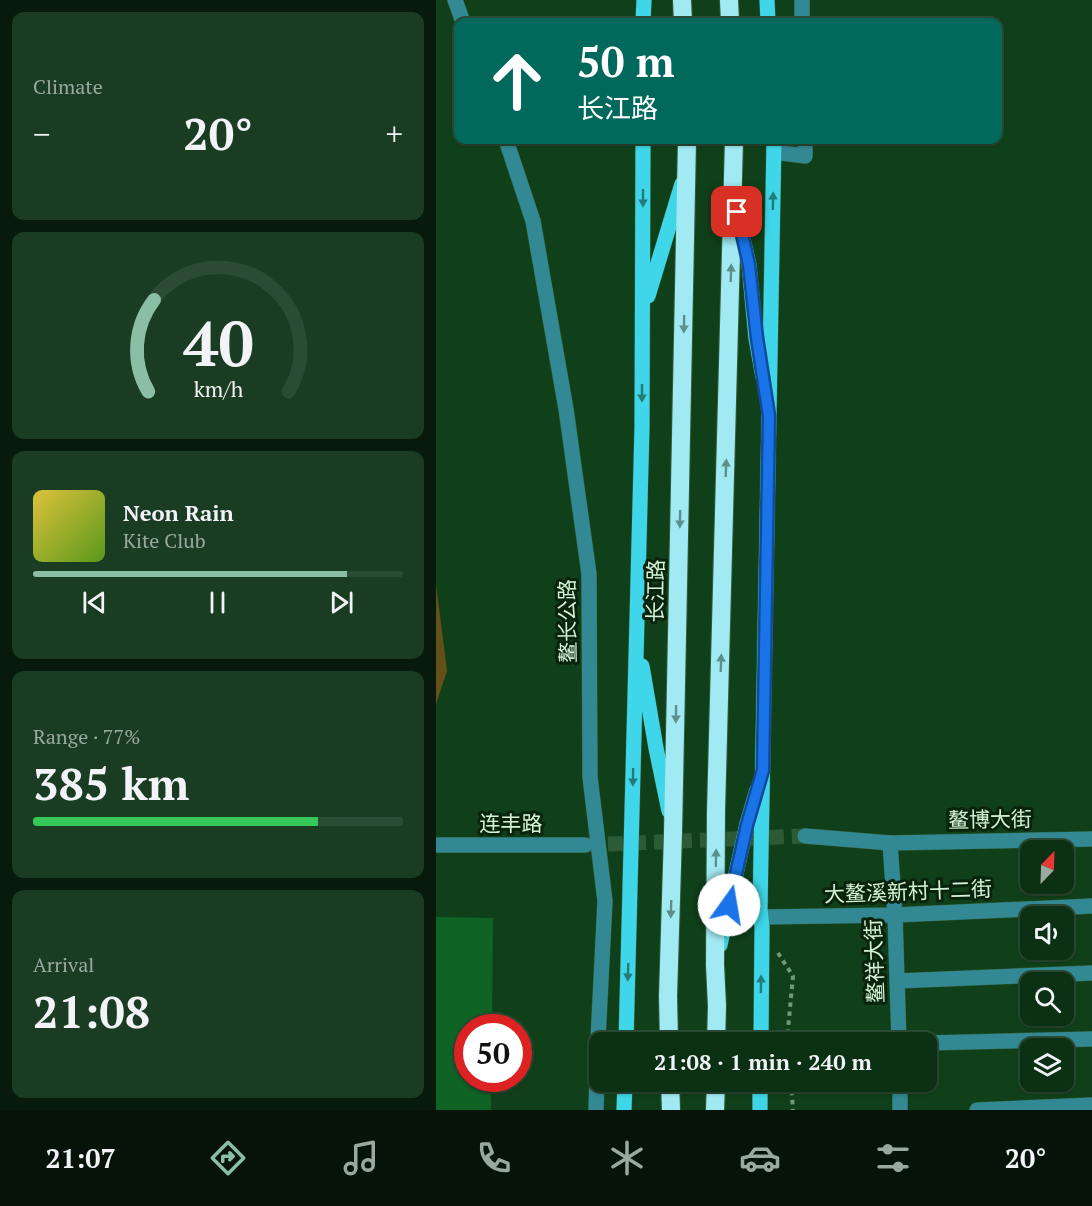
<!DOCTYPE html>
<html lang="en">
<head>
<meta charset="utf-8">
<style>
	:root { --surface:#0c3014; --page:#1a3c22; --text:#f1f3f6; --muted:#9aa9a0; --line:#2c4b34; --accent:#8abfa5 }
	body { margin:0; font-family:"PT Serif","Noto Sans SC",serif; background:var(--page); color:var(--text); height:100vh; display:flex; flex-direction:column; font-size:22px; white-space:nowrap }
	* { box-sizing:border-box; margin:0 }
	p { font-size:20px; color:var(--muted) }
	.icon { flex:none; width:33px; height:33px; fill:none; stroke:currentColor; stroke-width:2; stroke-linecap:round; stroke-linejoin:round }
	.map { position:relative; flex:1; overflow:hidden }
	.panel { display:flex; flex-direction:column; gap:12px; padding:12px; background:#071a0b; width:436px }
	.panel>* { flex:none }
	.banner { position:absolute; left:18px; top:18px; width:548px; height:126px; border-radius:12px; box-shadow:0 2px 4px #0004,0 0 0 2px var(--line); background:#00695c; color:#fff; overflow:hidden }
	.needle { width:39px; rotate:23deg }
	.controls { position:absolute; left:584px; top:840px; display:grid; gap:12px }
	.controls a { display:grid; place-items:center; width:54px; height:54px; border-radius:12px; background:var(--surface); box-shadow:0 2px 4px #0004,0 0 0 2px var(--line); font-size:30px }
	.speed { position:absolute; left:18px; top:1014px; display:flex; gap:12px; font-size:30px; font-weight:700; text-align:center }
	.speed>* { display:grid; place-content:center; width:78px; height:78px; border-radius:50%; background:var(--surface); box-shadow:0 2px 4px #0004,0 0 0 2px var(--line); line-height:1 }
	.speed .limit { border:9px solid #d22; background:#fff; color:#111 }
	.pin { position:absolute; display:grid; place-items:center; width:51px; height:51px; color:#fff; margin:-26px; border-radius:12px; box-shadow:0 3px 9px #0006 }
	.me { position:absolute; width:66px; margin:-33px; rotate:13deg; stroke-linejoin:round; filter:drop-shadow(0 0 4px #0008) }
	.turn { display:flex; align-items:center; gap:21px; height:126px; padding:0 24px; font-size:27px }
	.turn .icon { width:78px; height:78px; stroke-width:2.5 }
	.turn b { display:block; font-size:42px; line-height:51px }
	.big { font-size:45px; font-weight:700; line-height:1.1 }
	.panel .card { flex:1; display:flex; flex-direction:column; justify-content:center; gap:9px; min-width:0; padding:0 21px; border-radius:12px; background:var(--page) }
	.panel .dial { align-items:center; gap:0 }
	.dial svg { height:156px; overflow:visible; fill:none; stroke:var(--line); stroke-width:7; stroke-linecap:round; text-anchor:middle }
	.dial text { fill:var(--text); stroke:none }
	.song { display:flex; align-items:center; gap:18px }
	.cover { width:72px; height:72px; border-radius:9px; background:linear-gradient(135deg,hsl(50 70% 55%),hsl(90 70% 35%)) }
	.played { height:6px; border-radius:3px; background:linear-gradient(90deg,var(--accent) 85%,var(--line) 85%) }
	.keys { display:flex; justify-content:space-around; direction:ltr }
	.heat { display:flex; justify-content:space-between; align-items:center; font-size:33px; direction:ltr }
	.charge { height:9px; border-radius:4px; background:linear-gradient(90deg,#34c759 77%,var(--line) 0) }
	.trip { position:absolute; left:153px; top:1032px; width:348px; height:60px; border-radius:12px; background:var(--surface); box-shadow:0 2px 4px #0004,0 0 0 2px var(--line); font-weight:700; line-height:60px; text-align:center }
	.tab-bar { display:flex; height:96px; justify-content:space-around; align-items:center; background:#051308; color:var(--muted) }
	.tab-bar .icon { width:42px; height:42px }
	.tab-bar .active { color:var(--accent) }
	.tab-bar b { font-size:27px; color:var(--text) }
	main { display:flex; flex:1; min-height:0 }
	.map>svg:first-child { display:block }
</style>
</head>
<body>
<main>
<section class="panel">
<div class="card"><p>Climate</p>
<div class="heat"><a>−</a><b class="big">20°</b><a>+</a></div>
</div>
<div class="card dial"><svg viewBox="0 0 100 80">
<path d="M14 69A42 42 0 1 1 86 69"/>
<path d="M14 69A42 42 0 0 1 17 22" stroke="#8abfa5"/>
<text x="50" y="56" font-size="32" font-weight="700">40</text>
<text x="50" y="72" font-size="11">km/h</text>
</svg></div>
<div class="card">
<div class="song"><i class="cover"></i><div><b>Neon Rain</b><p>Kite Club</p></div></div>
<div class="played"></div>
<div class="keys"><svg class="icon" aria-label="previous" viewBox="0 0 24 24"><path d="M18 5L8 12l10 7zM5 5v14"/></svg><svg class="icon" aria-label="pause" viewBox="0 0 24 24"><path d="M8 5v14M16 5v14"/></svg><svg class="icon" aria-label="next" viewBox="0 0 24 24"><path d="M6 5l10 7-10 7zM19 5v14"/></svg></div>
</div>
<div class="card"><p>Range · 77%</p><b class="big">385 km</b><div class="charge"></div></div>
<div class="card"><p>Arrival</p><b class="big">21:08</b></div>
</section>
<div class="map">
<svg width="656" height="1110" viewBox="0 0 656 1110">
	<rect width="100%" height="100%" fill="#10401a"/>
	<path fill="#66501a" d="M0,584l11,87 -11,33z"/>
	<path fill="#0e6325" d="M0,917l57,1 -1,110h-24v50h23v32h-55z"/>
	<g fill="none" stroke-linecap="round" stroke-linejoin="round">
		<path stroke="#2d5b36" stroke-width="15" stroke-dasharray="15 8" stroke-linecap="butt" d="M149,845l220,-9"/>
		<defs>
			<g id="minor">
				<path d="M19,0l8,22"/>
				<path d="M366,0v22"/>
				<path d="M70,140l27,81 33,188 23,165 1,203 15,124 -7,138 -2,71"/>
				<path d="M338,152l31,4v-16"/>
				<path d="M369,836l85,7 202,-4"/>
				<path d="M454,843l5,72 4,127"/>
				<path d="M0,845h149"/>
				<path d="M325,917l134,-2 197,-9"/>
				<path d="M461,981l195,-8"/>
				<path d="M490,1043l166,-4"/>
				<path d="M464,1082v28"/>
				<path d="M541,1110l115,-5"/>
			</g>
			<g id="major">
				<path d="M331,0l1,22"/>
				<path d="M207,22l1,-22"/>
				<path d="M300,209l13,56 7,73 7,39"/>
				<path d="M212,296l34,-112"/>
				<path d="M206,666l14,82 13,63"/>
				<path d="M284,945l27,-121 10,-34"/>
				<path d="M190,1042l16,-615 1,-287"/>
				<path d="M325,1042l1,-115 -2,-18 14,-769"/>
				<path d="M188,1110l1,-28"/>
				<path d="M324,1110v-28"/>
			</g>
			<g id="highway">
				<path d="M246,0l1,22"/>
				<path d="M293,0l1,22"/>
				<path d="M233,1042l-1,-46 5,-163 14,-693"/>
				<path d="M280,1042l1,-36 -2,-41 1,-154 18,-671"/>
				<path d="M234,1082l1,28"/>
				<path d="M279,1110l1,-28"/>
			</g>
		</defs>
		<use href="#minor" stroke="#2f5d38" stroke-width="16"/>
		<use href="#major" stroke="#2f5d38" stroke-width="16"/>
		<use href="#highway" stroke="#2f5d38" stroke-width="20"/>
		<g stroke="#719877" stroke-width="4" stroke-dasharray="4.5 4.5" stroke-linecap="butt">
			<path d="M342,953l15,23 -5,54 1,12"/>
			<path d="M355,1082l2,28"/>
		</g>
		<use href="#minor" stroke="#328893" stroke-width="15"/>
		<use href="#major" stroke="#3ed6e8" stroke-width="15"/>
		<use href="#highway" stroke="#a1eaf4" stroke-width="18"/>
	</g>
	<defs><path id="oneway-solid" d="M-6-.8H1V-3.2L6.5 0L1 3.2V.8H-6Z" transform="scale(1.5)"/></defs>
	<g fill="#247c7a">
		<use href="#oneway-solid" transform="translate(207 198) rotate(90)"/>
		<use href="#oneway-solid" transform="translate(337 201) rotate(-89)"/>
		<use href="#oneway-solid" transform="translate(206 393) rotate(90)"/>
		<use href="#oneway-solid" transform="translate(197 777) rotate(91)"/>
		<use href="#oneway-solid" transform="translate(192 972) rotate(92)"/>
		<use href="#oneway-solid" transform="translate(325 984) rotate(-89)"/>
	</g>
	<g fill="#5d908c">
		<use href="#oneway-solid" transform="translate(295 273) rotate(-88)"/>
		<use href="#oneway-solid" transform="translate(248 324) rotate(91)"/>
		<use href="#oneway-solid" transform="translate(290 468) rotate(-88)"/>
		<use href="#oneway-solid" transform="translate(244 519) rotate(91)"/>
		<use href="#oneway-solid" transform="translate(285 663) rotate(-88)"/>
		<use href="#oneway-solid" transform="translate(240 714) rotate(91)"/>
		<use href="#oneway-solid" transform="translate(280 858) rotate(-89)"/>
		<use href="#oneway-solid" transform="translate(235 909) rotate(92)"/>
	</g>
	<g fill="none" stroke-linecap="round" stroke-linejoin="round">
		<defs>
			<path id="route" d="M293,905l18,-80 16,-55 6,-354 -12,-78 -8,-73 -12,-53"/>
		</defs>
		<use href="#route" stroke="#114b97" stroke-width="15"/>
		<use href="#route" stroke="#1a73e8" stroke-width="10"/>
	</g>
	<g text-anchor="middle" stroke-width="6" stroke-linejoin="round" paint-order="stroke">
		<g font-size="21" fill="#d4f3d6" stroke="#09230d">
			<text transform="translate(220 591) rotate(-89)" y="7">长江路</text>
			<text transform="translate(132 621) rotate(-91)" y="7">鳌长公路</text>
			<text transform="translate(554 820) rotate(-1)" y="7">鳌博大街</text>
			<text x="75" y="831">连丰路</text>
			<text transform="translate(472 892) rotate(-2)" y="7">大鳌溪新村十二街</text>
			<text transform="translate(439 961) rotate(-92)" y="7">鳌祥大街</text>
		</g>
	</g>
</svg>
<div class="controls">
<a><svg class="needle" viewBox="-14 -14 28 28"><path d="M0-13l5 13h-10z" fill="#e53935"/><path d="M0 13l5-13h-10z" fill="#9aa9a0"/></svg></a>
<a><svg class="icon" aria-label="sound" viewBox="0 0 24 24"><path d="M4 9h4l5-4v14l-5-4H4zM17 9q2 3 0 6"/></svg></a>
<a><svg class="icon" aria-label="search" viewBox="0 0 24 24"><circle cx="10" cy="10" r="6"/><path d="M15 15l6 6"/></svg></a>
<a><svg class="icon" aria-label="layers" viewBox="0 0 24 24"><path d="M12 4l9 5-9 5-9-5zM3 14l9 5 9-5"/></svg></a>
</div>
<div class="speed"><div class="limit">50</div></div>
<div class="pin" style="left:301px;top:212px;background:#d93025"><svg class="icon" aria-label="arrive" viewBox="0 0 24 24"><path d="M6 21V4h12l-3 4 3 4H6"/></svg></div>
<svg class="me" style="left:293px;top:905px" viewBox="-20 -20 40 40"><circle r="19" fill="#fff"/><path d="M0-13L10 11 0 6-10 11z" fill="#1a73e8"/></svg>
<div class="trip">21:08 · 1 min · 240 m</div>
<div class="banner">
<div class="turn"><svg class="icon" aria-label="ahead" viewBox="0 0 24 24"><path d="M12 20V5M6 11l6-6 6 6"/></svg><div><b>50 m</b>长江路</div></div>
</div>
</div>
</main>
<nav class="tab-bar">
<b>21:07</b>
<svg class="icon active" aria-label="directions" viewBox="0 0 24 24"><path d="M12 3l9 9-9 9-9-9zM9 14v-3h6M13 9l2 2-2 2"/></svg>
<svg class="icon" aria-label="music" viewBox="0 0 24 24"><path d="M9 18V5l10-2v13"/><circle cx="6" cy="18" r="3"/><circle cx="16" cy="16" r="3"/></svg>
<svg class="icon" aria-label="phone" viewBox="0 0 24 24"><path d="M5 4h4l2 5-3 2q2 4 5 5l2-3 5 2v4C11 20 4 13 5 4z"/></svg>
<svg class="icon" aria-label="climate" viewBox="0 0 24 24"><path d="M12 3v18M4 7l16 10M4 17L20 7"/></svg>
<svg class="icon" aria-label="car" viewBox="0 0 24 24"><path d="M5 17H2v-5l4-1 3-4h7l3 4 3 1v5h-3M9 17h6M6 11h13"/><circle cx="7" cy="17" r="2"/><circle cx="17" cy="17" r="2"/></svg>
<svg class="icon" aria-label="filters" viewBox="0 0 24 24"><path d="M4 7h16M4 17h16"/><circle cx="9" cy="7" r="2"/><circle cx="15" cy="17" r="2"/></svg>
<b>20°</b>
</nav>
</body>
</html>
